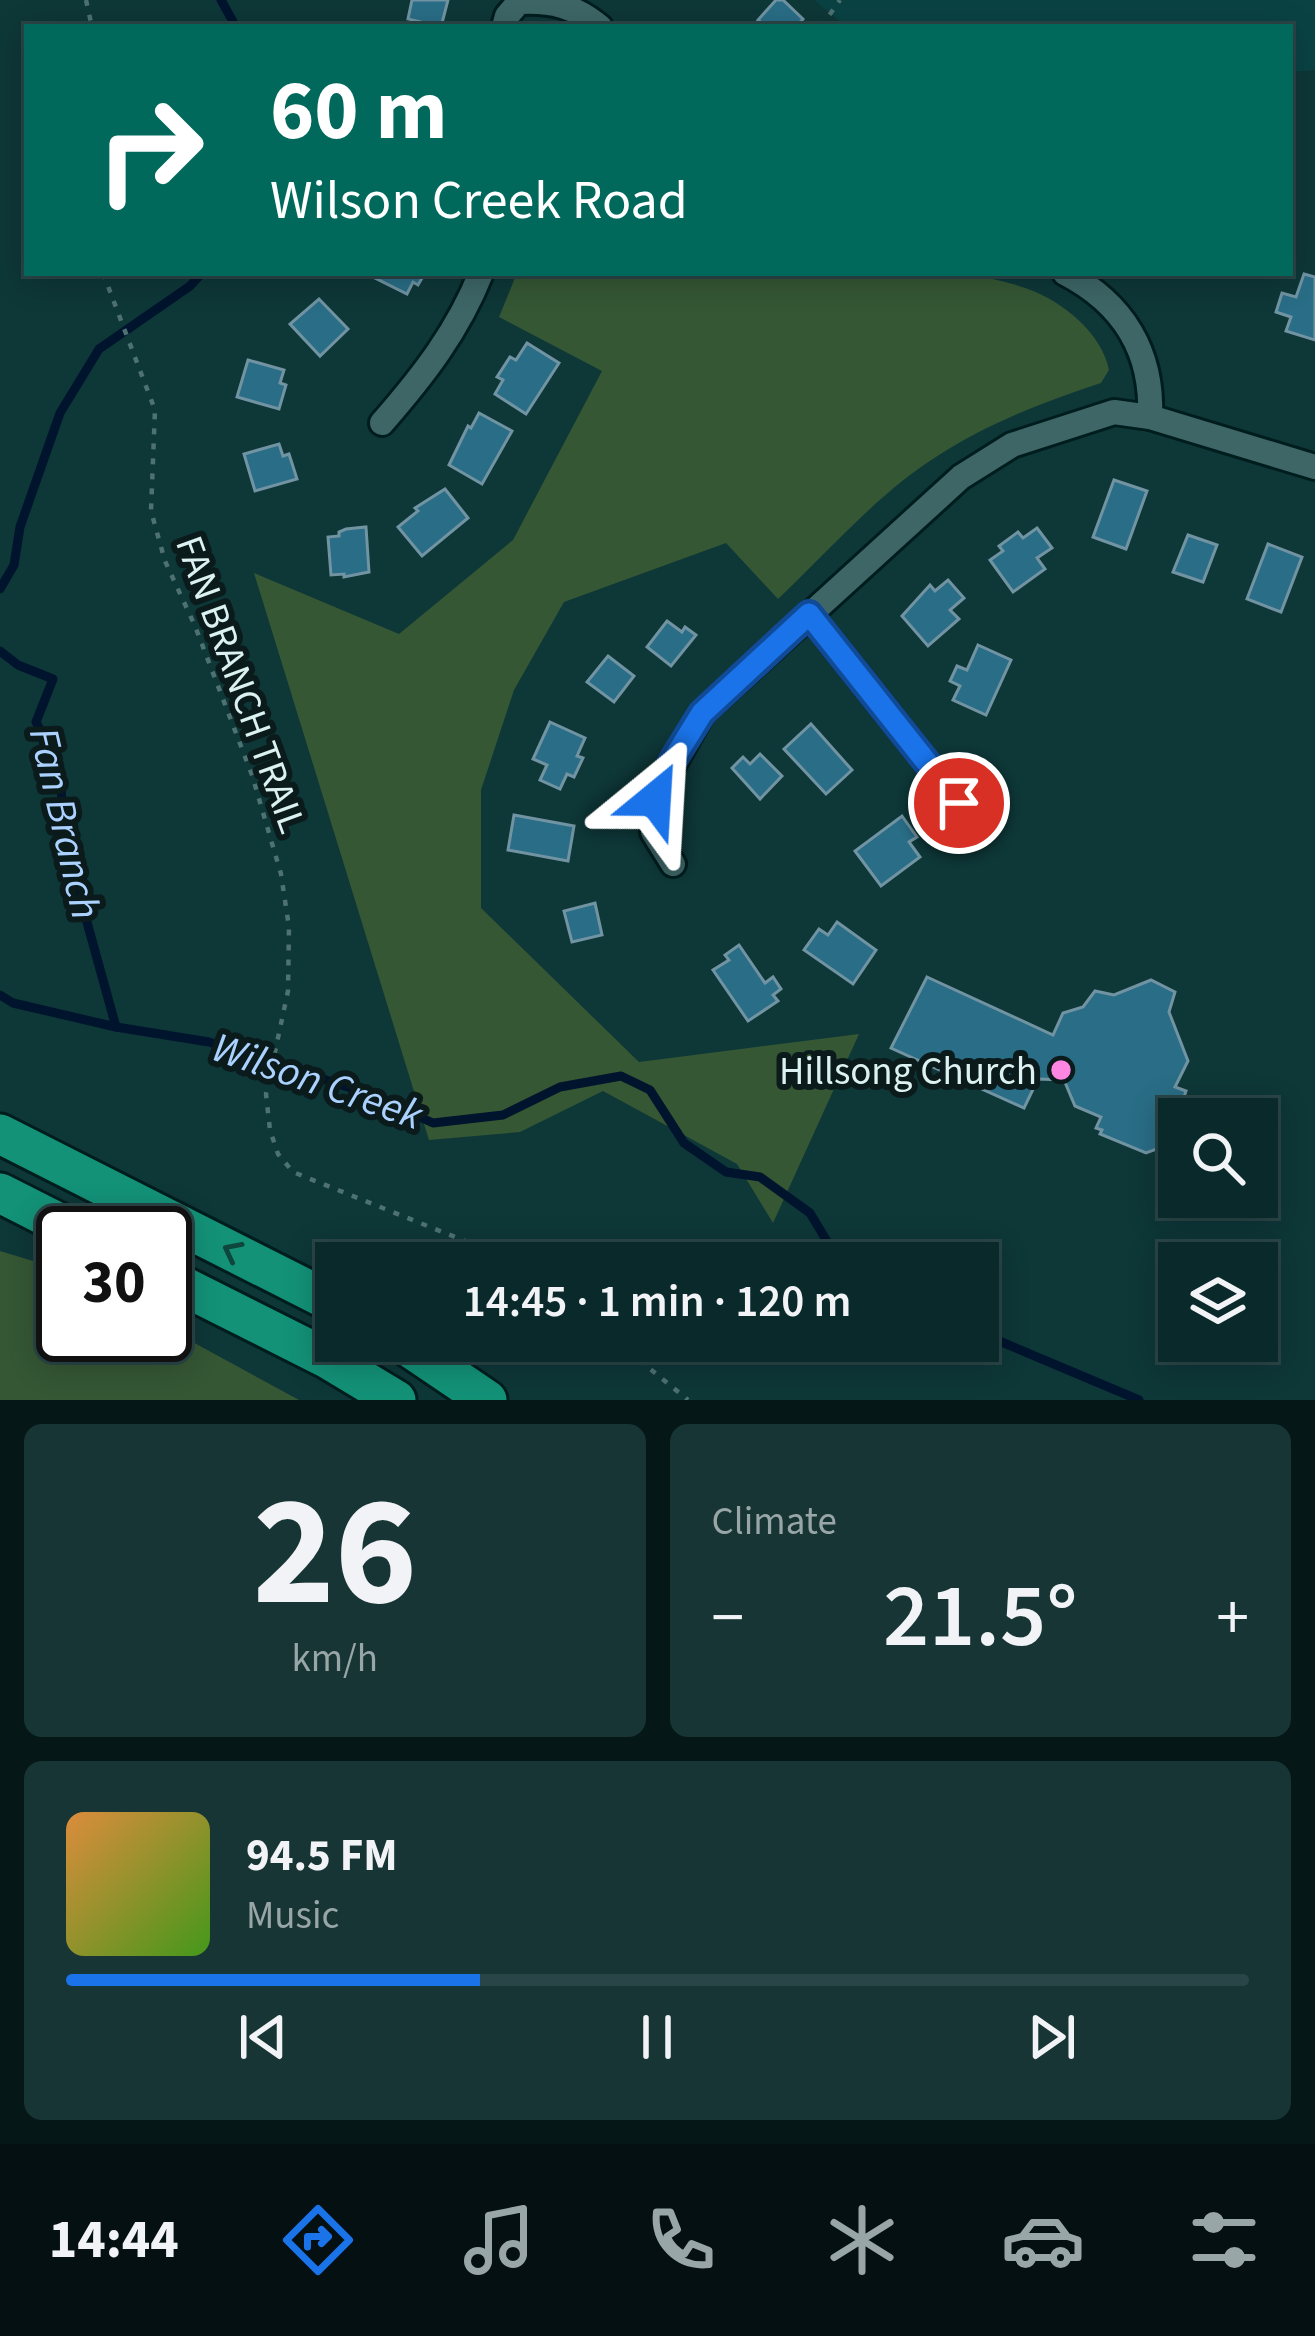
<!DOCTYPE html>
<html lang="en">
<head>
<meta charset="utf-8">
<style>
	:root { --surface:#0a292a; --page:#183536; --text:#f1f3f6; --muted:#99a6a8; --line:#2a4547; --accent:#1a73e8 }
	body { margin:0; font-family:"Source Sans 3",sans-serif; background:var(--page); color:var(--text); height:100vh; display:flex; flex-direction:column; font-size:45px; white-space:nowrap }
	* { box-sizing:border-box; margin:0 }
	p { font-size:39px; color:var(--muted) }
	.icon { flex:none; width:66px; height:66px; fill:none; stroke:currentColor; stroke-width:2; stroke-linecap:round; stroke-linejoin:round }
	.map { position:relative; height:1400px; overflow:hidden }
	.details { display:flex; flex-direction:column; gap:24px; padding:24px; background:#061717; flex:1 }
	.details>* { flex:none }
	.top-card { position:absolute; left:24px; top:24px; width:1269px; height:252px; border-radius:0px; box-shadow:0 6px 30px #0003,0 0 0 3px var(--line); background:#00695c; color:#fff; overflow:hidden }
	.tools { position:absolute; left:1158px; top:1098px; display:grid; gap:24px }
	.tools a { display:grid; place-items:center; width:120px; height:120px; border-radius:0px; background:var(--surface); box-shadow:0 6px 30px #0003,0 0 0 3px var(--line); font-size:60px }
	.speed { position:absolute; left:36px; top:1206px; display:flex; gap:24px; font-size:60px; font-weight:700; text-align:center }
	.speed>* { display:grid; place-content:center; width:156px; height:156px; border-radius:50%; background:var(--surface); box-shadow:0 6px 30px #0003,0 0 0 3px var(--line); line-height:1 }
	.speed .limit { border:6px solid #111; border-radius:18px; background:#fff; color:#111 }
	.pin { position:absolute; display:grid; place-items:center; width:102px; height:102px; color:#fff; margin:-51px; border:6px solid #fff; border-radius:50%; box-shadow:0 3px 12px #0007 }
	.me { position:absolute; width:132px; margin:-66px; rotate:27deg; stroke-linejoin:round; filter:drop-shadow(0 0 9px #0008) }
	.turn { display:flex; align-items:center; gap:42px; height:252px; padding:0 48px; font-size:54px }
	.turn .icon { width:156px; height:156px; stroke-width:2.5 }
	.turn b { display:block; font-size:84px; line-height:102px }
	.big { font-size:90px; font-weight:600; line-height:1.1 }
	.details .widget { flex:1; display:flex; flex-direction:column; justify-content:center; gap:18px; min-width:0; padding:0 42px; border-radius:18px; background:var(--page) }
	.details .dial { align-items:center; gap:0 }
	.dial b { font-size:156px; line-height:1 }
	.song { display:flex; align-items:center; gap:36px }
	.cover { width:144px; height:144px; border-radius:18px; background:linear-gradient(135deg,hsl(30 70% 55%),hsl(100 70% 35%)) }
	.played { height:12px; border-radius:6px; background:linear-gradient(90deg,var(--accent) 35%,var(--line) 35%) }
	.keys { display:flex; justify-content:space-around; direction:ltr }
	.heat { display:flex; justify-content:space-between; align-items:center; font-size:66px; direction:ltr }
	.details .tiles { flex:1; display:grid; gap:24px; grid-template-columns:1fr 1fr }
	.widget:last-child { grid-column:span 2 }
	.trip { position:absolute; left:315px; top:1242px; width:684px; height:120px; border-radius:0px; background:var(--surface); box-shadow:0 6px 30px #0003,0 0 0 3px var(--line); font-weight:600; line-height:120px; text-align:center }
	.dock { display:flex; height:192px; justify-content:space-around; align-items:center; background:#041011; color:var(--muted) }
	.dock .icon { width:84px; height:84px }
	.dock .active { color:var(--accent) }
	.dock b { font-size:54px; color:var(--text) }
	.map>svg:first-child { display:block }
</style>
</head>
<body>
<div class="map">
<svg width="1315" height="1400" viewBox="0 0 1315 1400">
	<rect width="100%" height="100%" fill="#0e3738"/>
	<path fill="#0a4244" d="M814,0h501v70l-25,2v-45h-443z"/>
	<g fill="#355734">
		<path d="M517,273c101,0 201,0 302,0 68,0 145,-8 209,16 34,12 74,44 81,81l-8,13c-57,19 -111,39 -162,72 -60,37 -110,96 -161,144l-52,-56 -162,59 -50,88 -33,100v118l158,154 220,-28 -86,189 -36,-59 -134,-73 -83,41 -91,8 -175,-567 145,61 114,-94 89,-169 -103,-54z"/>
		<path d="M0,1251l63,19v65h102v-8l134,73h-299z"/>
	</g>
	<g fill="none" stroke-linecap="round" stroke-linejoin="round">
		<g stroke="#01142d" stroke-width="9">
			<path d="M221,0l15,27"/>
			<path d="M0,589l14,-24 6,-38 40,-114 39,-64 91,-63 12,-13"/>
			<path d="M0,651l18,14 35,14 -17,43 24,47 4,70 52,188"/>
			<path d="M0,995l13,8 103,24 93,15 157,51 67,30 70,-8 57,-28 61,-11 29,14 34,53 42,29 34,5 50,36 30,50"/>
			<path d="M978,1332l161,68"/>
		</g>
	</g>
	<g fill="#296d86" stroke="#7193a2" stroke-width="3">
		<path d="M412,0h36l-7,27 -33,-8z"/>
		<path d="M776,0h7l20,19 -7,8h-30l-8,-7z"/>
		<path d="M375,273h50l-7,12 -5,-3 -6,12 -34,-17z"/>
		<path d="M1304,274l11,3v63l-29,-9 5,-14 -15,-5 6,-19 14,4z"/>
		<path d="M319,299l29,30 -28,27 -30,-32z"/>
		<path d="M527,343l32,20 -33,51 -31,-20 8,-14 -6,-3 13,-20 6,3z"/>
		<path d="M248,360l36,10 -4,13 6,2 -7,24 -42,-12z"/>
		<path d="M479,413l33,18 -30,53 -33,-19 19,-39 3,2z"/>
		<path d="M279,444l4,12 6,-2 8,25 -42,12 -11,-37z"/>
		<path d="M1114,480l33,11 -21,58 -33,-12z"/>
		<path d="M445,489l23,29 -46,38 -24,-29 20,-16 -3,-3z"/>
		<path d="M366,527l3,45 -25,5v-3l-13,1 -3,-38 11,-1v-4l7,-3z"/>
		<path d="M1037,528l15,20 -15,10 8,11 -32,23 -23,-32 13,-9 -4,-5 19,-14 5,6z"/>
		<path d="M1188,535l29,10 -14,37 -30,-10z"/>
		<path d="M1268,544l34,13 -21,55 -34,-13z"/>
		<path d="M948,580l16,18 -14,12 9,9 -31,27 -26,-30 28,-31 5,6z"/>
		<path d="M667,621l15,11 3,-5 11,8 -25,31 -24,-19z"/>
		<path d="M978,645l33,15 -25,55 -33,-15 7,-14 -10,-5 7,-15 10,4z"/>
		<path d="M608,656l26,20 -20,26 -27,-20z"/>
		<path d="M550,722l35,16 -8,18 6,2 -9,19 -7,-3 -7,15 -20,-9 7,-15 -14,-6z"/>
		<path d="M811,724l41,46 -26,24 -42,-45z"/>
		<path d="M760,754l22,22 -22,23 -28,-31 11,-11 7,7z"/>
		<path d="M514,815l60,11 -6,35 -60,-11z"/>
		<path d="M902,816l15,21 -8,5 11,15 -39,29 -26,-35z"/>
		<path d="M595,903l7,32 -30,7 -8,-31z"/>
		<path d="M837,922l39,28 -23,34 -49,-34 15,-21 9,6z"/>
		<path d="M739,945l26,38 8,-6 8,12 -8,6 5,6 -30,20 -35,-51 16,-10 -4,-5z"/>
		<path d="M927,977l126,58 10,-22 20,-6 12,-16 19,4 37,-15 24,12 -6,20 19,49 -13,26 11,4 -3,9 10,2 -7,17h-7l-3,23 -30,11 -46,-19 2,-4 -6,-2 5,-11 -26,-11 -11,-26 -26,-1 -14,29 -133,-60z"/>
	</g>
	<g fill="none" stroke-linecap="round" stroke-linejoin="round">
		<defs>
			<g id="minor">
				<path d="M504,27l3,-11 12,-14c32,-2 56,4 81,25"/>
				<path d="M1065,273c58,30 88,79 85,144"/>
				<path d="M382,423c41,-47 76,-92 99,-150"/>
				<path d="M809,614l150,189"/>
				<path d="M673,864l-20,-32 2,-34 47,-85 259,-236 51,-32 102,-33 36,5 165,50"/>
			</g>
			<g id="trunk">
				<path d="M0,1134l336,170"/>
				<path d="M0,1193l79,40"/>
				<path d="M165,1277l163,82 68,41"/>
				<path d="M400,1341l87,59"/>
			</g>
		</defs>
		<use href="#minor" stroke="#001d1e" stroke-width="30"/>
		<use href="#trunk" stroke="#001d1e" stroke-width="45"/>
		<g stroke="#4e7172" stroke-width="4.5" stroke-dasharray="6 9" stroke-linecap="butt">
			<path d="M86,0l6,27"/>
			<path d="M821,27l19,-27"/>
			<path d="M103,273l52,137 -4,101 14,50 30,65 57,149 29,99 8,53 -1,64 -22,103 4,36 8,24 15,18 187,75 24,16"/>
			<path d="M616,1341l72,59"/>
		</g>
		<use href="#minor" stroke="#3e6667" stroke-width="24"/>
		<use href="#trunk" stroke="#139278" stroke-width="39"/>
	</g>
	<defs><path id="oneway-chevron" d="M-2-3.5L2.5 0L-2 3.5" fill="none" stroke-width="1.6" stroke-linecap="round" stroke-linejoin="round" transform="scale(3)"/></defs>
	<use stroke="#0e453c" href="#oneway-chevron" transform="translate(232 1251) rotate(-153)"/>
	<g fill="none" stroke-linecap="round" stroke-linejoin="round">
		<defs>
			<path id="route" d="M655,799l18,-39 29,-47 107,-99 150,189"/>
		</defs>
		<use href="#route" stroke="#114b97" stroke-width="30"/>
		<use href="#route" stroke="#1a73e8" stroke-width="21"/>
	</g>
	<circle fill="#fd86e2" stroke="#0b1b1c" stroke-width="4.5" cx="1061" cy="1070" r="12"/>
	<g text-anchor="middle" stroke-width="12" stroke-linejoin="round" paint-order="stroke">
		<g font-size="39" fill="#dcf1f1" stroke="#0b1b1c">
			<text transform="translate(242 684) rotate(70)" y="14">FAN BRANCH TRAIL</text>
		</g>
		<g font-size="39" fill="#dcf1f1" stroke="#0b1b1c" text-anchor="end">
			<text x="1037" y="1084">Hillsong Church</text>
		</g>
		<g font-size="42" font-style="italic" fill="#abd1ff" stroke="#0b1b1c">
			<text transform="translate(66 823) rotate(77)" y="15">Fan Branch</text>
			<text transform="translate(318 1080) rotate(19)" y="15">Wilson Creek</text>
		</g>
	</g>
</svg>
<div class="tools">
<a><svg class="icon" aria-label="search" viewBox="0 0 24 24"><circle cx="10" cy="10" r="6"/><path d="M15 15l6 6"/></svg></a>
<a><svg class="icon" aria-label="layers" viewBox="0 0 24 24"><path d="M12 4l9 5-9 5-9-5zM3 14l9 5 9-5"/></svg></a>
</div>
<div class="speed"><div class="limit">30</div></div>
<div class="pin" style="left:959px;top:803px;background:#d93025"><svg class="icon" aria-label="arrive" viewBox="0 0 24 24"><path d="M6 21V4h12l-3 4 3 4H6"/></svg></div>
<svg class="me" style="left:655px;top:799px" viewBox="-20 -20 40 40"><path d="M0-17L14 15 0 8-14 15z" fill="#1a73e8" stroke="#fff" stroke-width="4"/></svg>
<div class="trip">14:45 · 1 min · 120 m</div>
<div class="top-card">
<div class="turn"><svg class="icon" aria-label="right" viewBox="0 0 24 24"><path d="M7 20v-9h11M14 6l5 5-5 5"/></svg><div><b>60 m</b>Wilson Creek Road</div></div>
</div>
</div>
<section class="details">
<div class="tiles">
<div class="widget dial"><b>26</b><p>km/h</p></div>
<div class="widget"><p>Climate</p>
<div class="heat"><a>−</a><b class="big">21.5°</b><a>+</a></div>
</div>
<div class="widget">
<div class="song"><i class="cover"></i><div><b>94.5 FM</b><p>Music</p></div></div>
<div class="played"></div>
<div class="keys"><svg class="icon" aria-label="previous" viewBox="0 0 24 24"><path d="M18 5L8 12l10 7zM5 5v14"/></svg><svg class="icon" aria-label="pause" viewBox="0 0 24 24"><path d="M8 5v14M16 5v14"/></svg><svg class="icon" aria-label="next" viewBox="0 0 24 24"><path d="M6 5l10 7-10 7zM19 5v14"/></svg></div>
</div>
</div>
</section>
<nav class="dock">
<b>14:44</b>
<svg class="icon active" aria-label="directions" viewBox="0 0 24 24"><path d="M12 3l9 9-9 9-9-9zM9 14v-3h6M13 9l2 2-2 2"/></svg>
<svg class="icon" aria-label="music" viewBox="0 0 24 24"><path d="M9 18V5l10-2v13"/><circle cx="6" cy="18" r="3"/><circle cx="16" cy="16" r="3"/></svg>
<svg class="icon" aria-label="phone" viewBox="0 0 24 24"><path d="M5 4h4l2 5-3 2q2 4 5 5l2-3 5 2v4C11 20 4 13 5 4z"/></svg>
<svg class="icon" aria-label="climate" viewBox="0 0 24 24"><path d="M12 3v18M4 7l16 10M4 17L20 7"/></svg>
<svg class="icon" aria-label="car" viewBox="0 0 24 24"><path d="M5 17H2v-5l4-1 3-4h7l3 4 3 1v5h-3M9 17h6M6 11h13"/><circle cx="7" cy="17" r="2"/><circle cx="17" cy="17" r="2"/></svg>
<svg class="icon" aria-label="filters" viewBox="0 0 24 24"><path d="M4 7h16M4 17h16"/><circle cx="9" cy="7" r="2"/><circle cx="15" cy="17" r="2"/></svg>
</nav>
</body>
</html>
